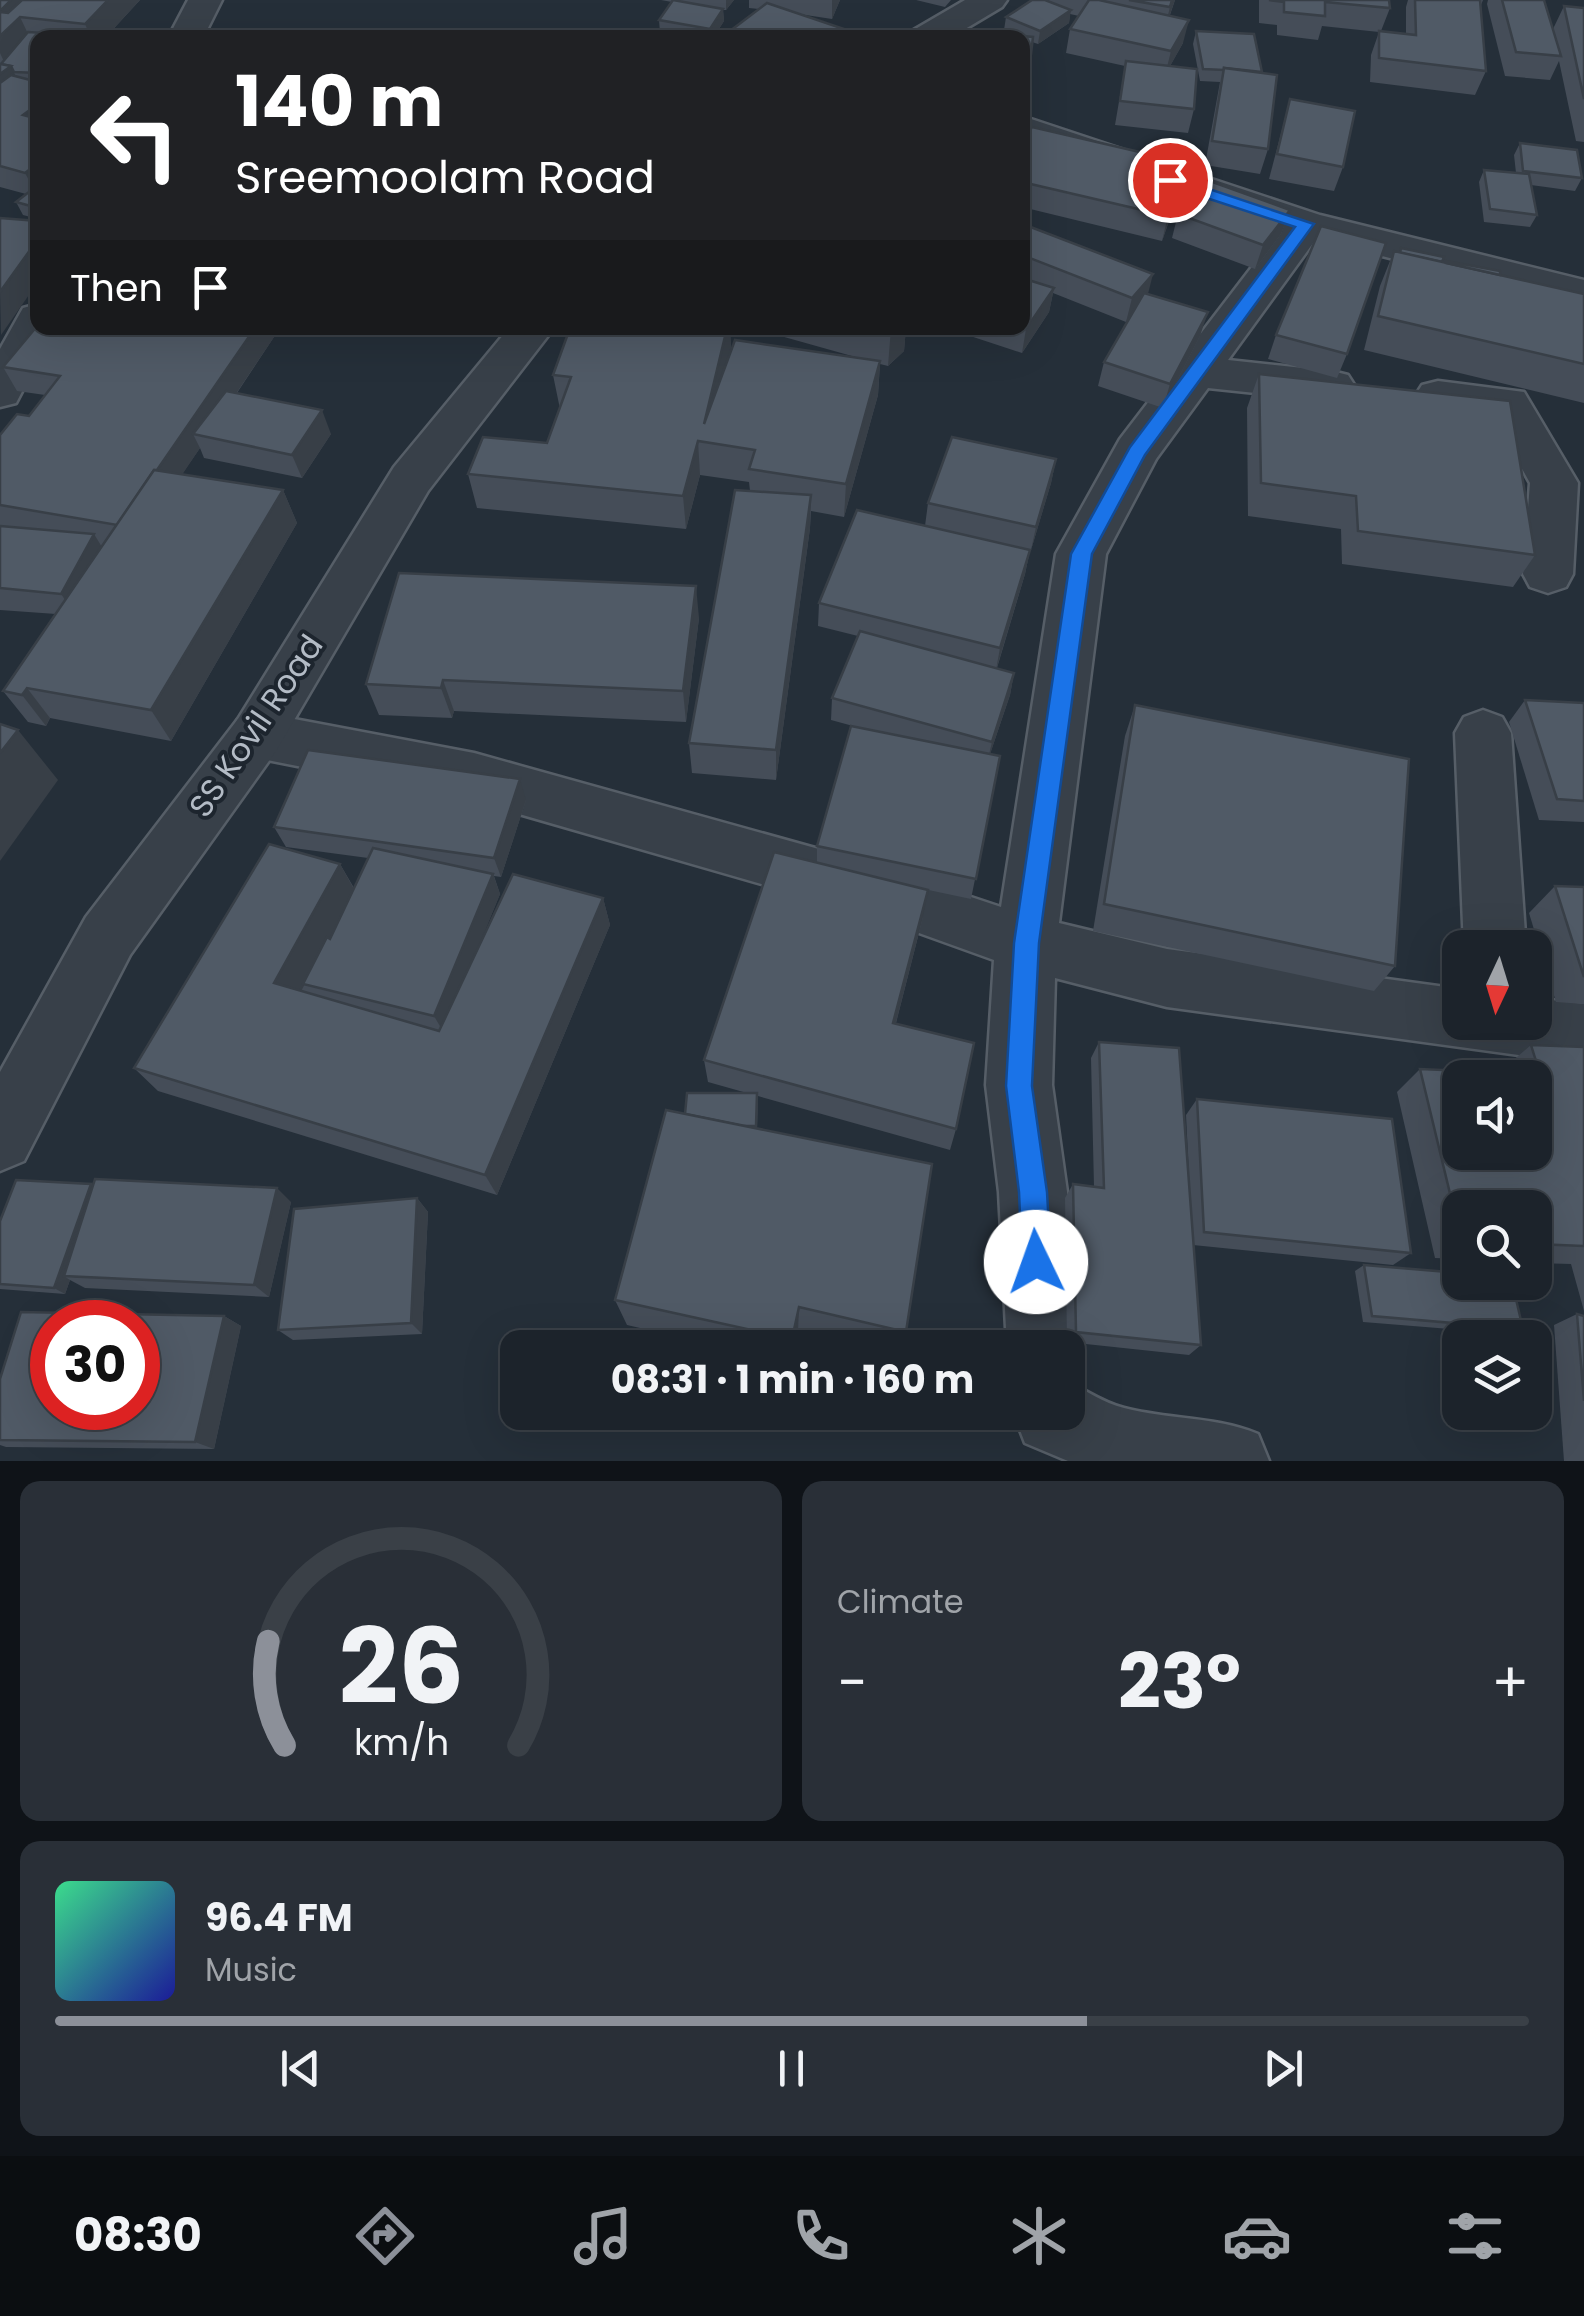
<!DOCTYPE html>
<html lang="en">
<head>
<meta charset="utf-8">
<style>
	:root { --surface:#1c232b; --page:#292f37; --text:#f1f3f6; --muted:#a0a4a9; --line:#3a4047; --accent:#8c9099 }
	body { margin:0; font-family:Poppins,sans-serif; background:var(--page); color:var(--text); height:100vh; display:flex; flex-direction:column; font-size:38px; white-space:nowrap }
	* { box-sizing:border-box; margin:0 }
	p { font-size:32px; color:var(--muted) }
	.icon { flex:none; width:55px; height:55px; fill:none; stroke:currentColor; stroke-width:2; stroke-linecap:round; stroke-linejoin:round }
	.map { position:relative; height:1461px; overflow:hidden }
	.details { display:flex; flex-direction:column; gap:20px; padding:20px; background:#0f1318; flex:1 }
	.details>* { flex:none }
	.banner { position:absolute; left:30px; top:30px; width:1000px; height:305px; border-radius:20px; box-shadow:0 10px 40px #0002,0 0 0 2px var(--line); background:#202124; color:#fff; overflow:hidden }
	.needle { width:65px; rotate:184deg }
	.tools { position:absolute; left:1442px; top:930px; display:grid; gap:20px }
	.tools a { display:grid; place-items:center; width:110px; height:110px; border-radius:20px; background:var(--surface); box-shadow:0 10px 40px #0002,0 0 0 2px var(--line); font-size:50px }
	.speed { position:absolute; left:30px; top:1300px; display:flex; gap:20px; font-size:50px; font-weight:700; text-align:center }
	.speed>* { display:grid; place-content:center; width:130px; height:130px; border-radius:50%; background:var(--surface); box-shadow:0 10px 40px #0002,0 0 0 2px var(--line); line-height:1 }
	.speed .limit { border:15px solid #d22; background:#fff; color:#111 }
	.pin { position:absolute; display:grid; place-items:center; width:85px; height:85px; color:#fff; margin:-42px; border:5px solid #fff; border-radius:50%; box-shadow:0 2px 10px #0007 }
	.me { position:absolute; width:110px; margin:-55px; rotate:357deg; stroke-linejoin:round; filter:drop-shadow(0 0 8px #0008) }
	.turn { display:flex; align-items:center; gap:35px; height:210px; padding:0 40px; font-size:45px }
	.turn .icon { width:130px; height:130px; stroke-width:2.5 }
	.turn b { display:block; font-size:70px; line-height:85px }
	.then { display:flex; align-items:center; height:95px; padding:0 40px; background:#0003; gap:20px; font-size:38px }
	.big { font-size:75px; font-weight:700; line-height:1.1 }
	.details .widget { flex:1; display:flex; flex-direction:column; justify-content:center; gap:15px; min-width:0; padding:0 35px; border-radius:20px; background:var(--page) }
	.details .dial { align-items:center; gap:0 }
	.dial svg { height:260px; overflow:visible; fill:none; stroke:var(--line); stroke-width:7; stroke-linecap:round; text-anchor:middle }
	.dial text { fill:var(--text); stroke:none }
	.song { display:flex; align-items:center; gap:30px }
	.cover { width:120px; height:120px; border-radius:15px; background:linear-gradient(135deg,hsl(150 70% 55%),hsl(240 70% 35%)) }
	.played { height:10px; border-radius:5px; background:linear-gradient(90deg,var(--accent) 70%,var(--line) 70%) }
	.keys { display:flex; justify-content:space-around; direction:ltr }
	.heat { display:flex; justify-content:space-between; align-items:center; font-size:55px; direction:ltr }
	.details .tiles { flex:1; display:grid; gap:20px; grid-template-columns:1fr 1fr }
	.widget:last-child { grid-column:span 2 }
	.trip { position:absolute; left:500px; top:1330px; width:585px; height:100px; border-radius:20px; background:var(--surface); box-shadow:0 10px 40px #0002,0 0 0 2px var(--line); font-weight:700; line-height:100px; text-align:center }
	.menu { display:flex; height:160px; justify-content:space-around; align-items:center; background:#0b0e11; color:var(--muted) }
	.menu .icon { width:70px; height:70px }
	.menu .on { color:var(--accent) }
	.menu b { font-size:45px; color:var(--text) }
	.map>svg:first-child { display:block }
</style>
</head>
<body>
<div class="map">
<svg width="1584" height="1461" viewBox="0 0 1584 1461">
	<rect width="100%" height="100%" fill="#252f39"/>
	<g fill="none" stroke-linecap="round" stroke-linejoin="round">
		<defs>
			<g id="minor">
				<path d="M188,0h34l-19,38h-35z"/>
				<path d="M1022,116l298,99 264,65v28l-268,-69 -88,121 104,11 16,4 7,11 -7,11 -16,4 -124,-13 -52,71 -50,95 -47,369 108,26 293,40v33h75v-24l49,6v60l-417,-57 -112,-29 -3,107 15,107 12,156 -11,26v-26h-61l-8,-156 -13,-107 8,-125 -125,-45 -395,-114 -217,-43 -19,-7 -9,-16 9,-16 19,-7 217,41 395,110 132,44 55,-353 64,-115 161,-210 -259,-89z"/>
				<path d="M38,304v24h17l-39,75 -16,4v-58l23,-41z"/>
				<path d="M1438,381l86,11 54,91 -5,91 -7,13 -18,6 -18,-6 -7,-13 7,-91 -37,-66 -71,-10 -7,-11 7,-11z"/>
				<path d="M1483,710l19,7 9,16 15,215h-62l-9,-215 9,-16z"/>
				<path d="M1068,1382c18,8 35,21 56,26 45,12 91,8 134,26l11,27h-201l-43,-18 -12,-31h55z"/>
			</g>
			<g id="tertiary">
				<path d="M965,0h42l-5,7 -52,31h-43l5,-7z"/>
				<path d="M509,328h45l-126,163 -152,260 -146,204 -106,206 -24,10v-99l86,-155 152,-198 156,-252z"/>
			</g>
		</defs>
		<use href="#minor" stroke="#565e67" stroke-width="5"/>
		<use href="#tertiary" stroke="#565e67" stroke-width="5"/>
		<use href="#minor" fill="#384049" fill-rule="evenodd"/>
		<use href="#tertiary" fill="#384049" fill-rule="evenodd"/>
	</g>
	<g fill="#454d58">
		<path d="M0,0h140l-35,38h-67v181l-15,-4 -7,-13 10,-8 -26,-7z"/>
		<path d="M661,0h73l-8,10h-3l1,11 -11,17h-25l-28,-5 -1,-13 13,-18z"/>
		<path d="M749,0h91l-8,19 -33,-5 45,15v9h-114v-7l29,-22 -10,-1z"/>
		<path d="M916,0h35l-6,7z"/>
		<path d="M1032,0h143l-5,15 13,28 -13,23 24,43 -6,24 -73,-8 10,-59 -59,-13 4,-24 9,-13 -9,-2 -1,9 -31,21 -6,-2 -3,25 -7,-1v-28l-18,-8 2,-13z"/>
		<path d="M1259,0h130l1,8 -9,23 25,3v-27l2,-7h75l-2,5 5,66 -11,24 -105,-13 1,-27 8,-23 -57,-6 -4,14 -41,-5v-10l-18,-2z"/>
		<path d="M1488,0h56l9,29 11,-23 20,2v134l-8,-1 -17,-80 -9,19 -45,-4 -18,-72z"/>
		<path d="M1196,31l58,3 14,115 -8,25 -55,-9 15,-83 -20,-1 -7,-37z"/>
		<path d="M1290,99l53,68 -9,24 -65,-12z"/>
		<path d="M1520,143l62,35 -7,13 -44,-6 6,30 -7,12 -46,-5 -5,-40 5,-12 32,3 -2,-18z"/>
		<path d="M1022,145l165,18 -6,24 -19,54 -140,-34z"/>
		<path d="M1290,210l-9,24 -26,35 -83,-31 6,-24z"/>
		<path d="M1022,232l126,62 52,42 -37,72 -65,-22 6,-24 25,-43 -3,3 -73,-29 -4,19 -27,41 -73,-24v-1h73z"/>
		<path d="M1394,251l190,43v109l-220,-53 16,-64z"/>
		<path d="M447,328h33l-7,8z"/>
		<path d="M730,328l1,22 128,8 -107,-30h154l-2,23 -16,15 -8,-2 -2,31 -34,122 -33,-6 -1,17 -34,252 -84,-7 -3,-30 61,-252 -1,-9 -49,-7 -14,54 -209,-21 -9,-34 79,-31 13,-34 -7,-34z"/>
		<path d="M1276,335l71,19 -10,24 -69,-19z"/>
		<path d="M274,337l-37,56 94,41 -29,44 -98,-20 -4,-10 -18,26 101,16 14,33 -126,218 -121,-23 -4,8 -18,-4 -25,-31 53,-77 -56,-4v-175l29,-19 16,-21 -28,-4 -14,-24z"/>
		<path d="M1259,374l276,181 -22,32 -171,-23 -1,-35 -93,-13 -1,-108z"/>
		<path d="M1056,459l-5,24 -20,67 -53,-11 52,11 -5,24 -28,94 17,5 -4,22 -20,59 10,2 -29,143 -52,-11 4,29 -27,106 60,106 -6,21 -192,-54 -1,32 149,204 -5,16h-36l-67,-16 -3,16h-68l-100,-23 -12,-25 70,-186 62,-21 -39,-11 -4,-22 113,-197v-17l47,-117 -33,-9 1,-22 26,-62 -40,-10 1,-23 106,-77 3,-23z"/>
		<path d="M699,618l-13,104 -232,-11 -2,7 -73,-3 -13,-31z"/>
		<path d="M1525,700l59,3v119l-45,-2 -30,-98z"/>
		<path d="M1135,705l260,261 -21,25 -281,-60 32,-195z"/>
		<path d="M526,800l-25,77 -7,-1 6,18 -25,60 128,-56 7,27 -113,270 -339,-104 -24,-23 206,-204 14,24 14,-30 -82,-11 -12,-20z"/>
		<path d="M1555,886l29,1v117l-28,-2 -27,-89z"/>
		<path d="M1099,1042l92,175 -5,-102 11,-16 214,154 -18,12 -200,-20 8,100 -12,10 -122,-13 -2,-144 8,-14 21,3 -3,-129z"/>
		<path d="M1531,1045l53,2v264l-13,-47 -36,-1v-55h-75v51l-25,-1 -38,-166 23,-23 85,4 -1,-5z"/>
		<path d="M93,1185l198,17 -22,95 -184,-9 -15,-8 -5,14 -65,-5v-68z"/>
		<path d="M417,1198l11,14 -6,122 -129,6 -15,-10z"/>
		<path d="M1364,1265l159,64 -11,5 -149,-12 -8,-51z"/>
		<path d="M1577,1314l7,2v145h-20l-10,-136z"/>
		<path d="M224,1316l17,10 -27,123 -208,-2 -6,-2v-66z"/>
	</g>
	<g fill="#383f47">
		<path d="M11,0h19l-10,17 11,23 -25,26 -6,-13v-42z"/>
		<path d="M108,0h32l-35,38h-14l-6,-14z"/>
		<path d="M726,0h8l-8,10z"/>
		<path d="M832,0h8l-8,19z"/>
		<path d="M1172,0h3l-11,31 6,-24z"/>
		<path d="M723,9l1,12 -11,17h-3v-9z"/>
		<path d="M1071,10l-2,13 -31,21 2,-13z"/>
		<path d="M1189,20l-6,23 -18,32 6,-24z"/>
		<path d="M11,66l11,24 -22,18v-34z"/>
		<path d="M38,104v33l-15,-22z"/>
		<path d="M38,163v34l-13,-24z"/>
		<path d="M1187,163l-6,24 -19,54 6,-25z"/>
		<path d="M1290,210l-9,24 -26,35 8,-24z"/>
		<path d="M38,239v43l-37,53 -1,-43z"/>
		<path d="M1153,274l-6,24 -21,24 6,-24z"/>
		<path d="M1054,288l-5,24 -27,41 4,-24z"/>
		<path d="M1208,312l-8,24 -37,72 7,-24z"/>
		<path d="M255,328h16l3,9 -67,100 -14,-3 7,14 -67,100 -14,-23z"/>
		<path d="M471,328h9l-7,8z"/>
		<path d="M727,328h3l1,23 -27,73z"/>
		<path d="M891,328h15l-2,23 -16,15z"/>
		<path d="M880,361l-2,34 -34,122 2,-33z"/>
		<path d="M322,410l9,24 -29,44 -10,-23z"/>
		<path d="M698,441l2,34 -14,54 -3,-33z"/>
		<path d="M1056,459l-5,24 -20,67 5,-23z"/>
		<path d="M283,490l14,33 -126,218 -20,-31z"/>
		<path d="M811,495l-1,33 -34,252v-30z"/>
		<path d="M94,534l14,23 -32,59 -15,-22z"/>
		<path d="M1030,550l-5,24 -29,96 4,-22z"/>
		<path d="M696,586l3,32 -13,104 -3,-31z"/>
		<path d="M1014,673l-4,22 -23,68 5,-21z"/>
		<path d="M443,680l11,31 -2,7 -11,-30z"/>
		<path d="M27,688l23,30 -4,8 -24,-31z"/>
		<path d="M18,730l40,50 -58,81v-108z"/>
		<path d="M520,779l6,21 -25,77 -7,-19z"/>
		<path d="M340,864l15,27 -63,117 -18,-25z"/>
		<path d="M493,874l7,20 -56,139 -10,-17z"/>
		<path d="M928,890l-5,27 -33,129 3,-23z"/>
		<path d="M603,898l7,27 -113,270 -12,-20z"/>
		<path d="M91,1184l10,7 -37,85 6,4 -5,14 -11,-6z"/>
		<path d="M277,1188l14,14 -22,95 -15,-12z"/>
		<path d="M417,1198l11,14 -6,122 -11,-11z"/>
		<path d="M799,1307l-1,25 -3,16h-3v-9z"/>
		<path d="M224,1316l17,10 -27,123 -19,-7z"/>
	</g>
	<g fill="#505a66" stroke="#383f47" stroke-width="2.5" fill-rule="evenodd">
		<path d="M0,0h11l-11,11z"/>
		<path d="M22,0h86l-23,24 -65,-7 -20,19v-24l8,1z"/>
		<path d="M673,0l50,9 -13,20 -51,-9z"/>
		<path d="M1032,0h13l26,10 -31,21 -34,-14z"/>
		<path d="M1089,0h10l90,20 -18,31 -101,-22z"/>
		<path d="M1129,0h43l-2,7z"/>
		<path d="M1269,0h120l1,8 -65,-6v14l-41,-4v-10z"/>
		<path d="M1415,0h65l6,71 -107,-13v-27l37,4z"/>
		<path d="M1502,0h42l17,56 -45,-4z"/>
		<path d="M767,3l77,26 -10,9h-86l-18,-7z"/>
		<path d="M1564,6l20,2v91z"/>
		<path d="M1196,31l58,3 8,38 -38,-4v2l-21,-1z"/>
		<path d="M28,32l47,3 -2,3h-35v35l-24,-1 -3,-6 -10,-2z"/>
		<path d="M984,33l49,4 -2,17h-9v-16h-39z"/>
		<path d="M1126,61l71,8 -3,40 -74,-8z"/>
		<path d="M0,64l11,2 -11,8z"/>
		<path d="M1224,68l53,7 -9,74 -56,-8z"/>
		<path d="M11,75l27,7v22l-15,11 15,4v44l-13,10 -25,-7v-83z"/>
		<path d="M1290,99l65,12 -12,56 -66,-13z"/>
		<path d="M1032,127l155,36 -19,53 -146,-34v-37z"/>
		<path d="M1520,143l57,7 5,28 -59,-7z"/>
		<path d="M1484,170l45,4 8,41 -47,-6z"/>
		<path d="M1207,180l83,30 -27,35 -85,-31z"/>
		<path d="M38,185v23l-22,-6z"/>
		<path d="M0,218l38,3v18l-38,53z"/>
		<path d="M1028,226l125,48 -21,24 -110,-43v-23z"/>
		<path d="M1321,226l65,17 -39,111 -71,-19z"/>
		<path d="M1401,248l43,9 -2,5 -42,-9z"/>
		<path d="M1394,251l190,43v70l-206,-48z"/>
		<path d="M1446,261l54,10v4l-54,-12z"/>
		<path d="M1022,278l32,10 -28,41 -4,-1z"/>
		<path d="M1144,293l64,19 -38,72 -66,-22z"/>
		<path d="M38,325v3h217l-98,142h-3l-37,55 -117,-20v-70l17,-21 12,2 31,-40 -57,-9z"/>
		<path d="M570,328h157l-23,96 31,-84 145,21 -34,123 -97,-15 6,-19 -57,-9 -15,55 -215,-22 15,-37 64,6 24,-66 -18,-2z"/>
		<path d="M1259,374l251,27 25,154 -177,-24 -2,-35 -95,-13z"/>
		<path d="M226,391l96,19 -30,45 -99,-21z"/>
		<path d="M952,437l104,22 -20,68 -108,-24z"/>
		<path d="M154,470l129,20 -132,220 -124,-22 -5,7 -19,-4z"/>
		<path d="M735,490l76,5 -35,255 -87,-7z"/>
		<path d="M857,510l173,40 -30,98 -181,-45z"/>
		<path d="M0,526l94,8 -33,60 -61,-6z"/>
		<path d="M399,573l297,13 -13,105 -240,-11 -2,8 -75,-4z"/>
		<path d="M860,631l154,42 -22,69 -160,-44z"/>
		<path d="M1525,700l59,3v98l-27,-2z"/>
		<path d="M1135,705l274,54 -14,207 -291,-62z"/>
		<path d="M0,724l18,6 -18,23z"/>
		<path d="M851,726l149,30 -24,123 -159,-33z"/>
		<path d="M308,750l212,29 -26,79 -220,-31z"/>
		<path d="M269,844l71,20 -66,119 165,48 74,-157 90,24 -118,277 -351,-107z"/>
		<path d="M373,848l120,26 -59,142 -131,-32 24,-47 3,2z"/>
		<path d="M774,852l154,38 -35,133 81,20 -18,86 -252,-69z"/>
		<path d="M1555,886l29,1v90z"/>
		<path d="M1099,1042l80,6 22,297 -125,-13 -3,-148 31,4z"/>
		<path d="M1531,1045l53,2v199l-49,-2v-36h-75v27l-40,-166 120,5zM1460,1078h75v74h-75z"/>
		<path d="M687,1093h70l-1,33h-13l-58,-12z"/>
		<path d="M1197,1099l195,20 19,134 -207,-21z"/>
		<path d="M666,1110l266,54 -26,168 -107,-25 -7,32 -177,-39z"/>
		<path d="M95,1179l182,9 -23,97 -190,-9z"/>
		<path d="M16,1180l75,4 -37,104 -54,-4v-63z"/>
		<path d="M417,1198l-6,125 -133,7 16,-121z"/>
		<path d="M1364,1265l96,8v9h52l11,47 -151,-13z"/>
		<path d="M21,1312l203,4 -29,126 -195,-2v-61zM52,1322h86v86h-86z"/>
		<path d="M1577,1314l7,2v85z"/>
	</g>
	<path fill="#1a73e8" stroke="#114b97" stroke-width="2.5" d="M1170,176l144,48 -169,231 -53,99 -53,389 -7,143 15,106 4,70 -4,10 -11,4 -10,-4 -4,-10 -3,-70 -13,-106 8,-143 57,-389 59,-107 165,-220 -131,-43v-7z"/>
	<g text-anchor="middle" stroke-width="8" stroke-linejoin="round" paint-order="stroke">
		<g font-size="32" fill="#b3bbc5" stroke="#1d252e">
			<text transform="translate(256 726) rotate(-56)" y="11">SS Kovil Road</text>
		</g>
	</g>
</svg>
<div class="tools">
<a><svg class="needle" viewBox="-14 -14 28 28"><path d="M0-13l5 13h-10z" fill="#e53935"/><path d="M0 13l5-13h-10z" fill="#a0a4a9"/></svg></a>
<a><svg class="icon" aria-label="sound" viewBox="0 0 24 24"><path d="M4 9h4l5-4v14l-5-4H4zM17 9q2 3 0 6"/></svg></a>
<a><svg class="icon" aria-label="search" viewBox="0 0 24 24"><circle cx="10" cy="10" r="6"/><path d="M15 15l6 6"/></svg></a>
<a><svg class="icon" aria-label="layers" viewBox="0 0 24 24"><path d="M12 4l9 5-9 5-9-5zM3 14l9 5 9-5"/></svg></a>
</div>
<div class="speed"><div class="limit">30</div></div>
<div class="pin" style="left:1170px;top:180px;background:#d93025"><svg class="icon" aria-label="arrive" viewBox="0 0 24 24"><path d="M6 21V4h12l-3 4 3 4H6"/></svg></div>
<svg class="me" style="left:1036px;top:1262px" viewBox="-20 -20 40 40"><circle r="19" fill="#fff"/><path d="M0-13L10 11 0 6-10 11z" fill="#1a73e8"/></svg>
<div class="trip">08:31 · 1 min · 160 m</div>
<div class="banner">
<div class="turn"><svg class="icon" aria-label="left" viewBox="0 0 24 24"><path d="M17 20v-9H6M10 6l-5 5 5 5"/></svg><div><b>140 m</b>Sreemoolam Road</div></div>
<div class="then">Then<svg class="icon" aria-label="arrive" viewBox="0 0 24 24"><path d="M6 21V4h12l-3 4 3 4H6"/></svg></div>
</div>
</div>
<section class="details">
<div class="tiles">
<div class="widget dial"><svg viewBox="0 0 100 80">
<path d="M14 69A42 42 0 1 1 86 69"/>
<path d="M14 69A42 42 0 0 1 9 37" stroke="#8c9099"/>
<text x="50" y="56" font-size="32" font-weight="700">26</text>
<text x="50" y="72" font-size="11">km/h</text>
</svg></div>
<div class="widget"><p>Climate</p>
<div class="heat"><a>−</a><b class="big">23°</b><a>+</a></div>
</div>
<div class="widget">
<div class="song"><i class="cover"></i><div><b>96.4 FM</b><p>Music</p></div></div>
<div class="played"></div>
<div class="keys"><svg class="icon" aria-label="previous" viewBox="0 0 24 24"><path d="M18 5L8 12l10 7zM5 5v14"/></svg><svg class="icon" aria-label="pause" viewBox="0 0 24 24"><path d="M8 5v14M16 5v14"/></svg><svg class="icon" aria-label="next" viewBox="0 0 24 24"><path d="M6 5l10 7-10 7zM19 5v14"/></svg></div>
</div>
</div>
</section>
<nav class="menu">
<b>08:30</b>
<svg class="icon on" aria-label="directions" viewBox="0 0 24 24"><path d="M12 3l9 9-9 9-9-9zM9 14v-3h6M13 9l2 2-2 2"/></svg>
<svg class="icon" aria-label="music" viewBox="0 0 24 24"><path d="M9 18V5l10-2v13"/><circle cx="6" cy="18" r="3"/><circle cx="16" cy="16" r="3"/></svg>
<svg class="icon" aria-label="phone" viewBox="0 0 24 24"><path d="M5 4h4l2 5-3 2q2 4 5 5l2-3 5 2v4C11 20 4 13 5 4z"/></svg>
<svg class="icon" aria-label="climate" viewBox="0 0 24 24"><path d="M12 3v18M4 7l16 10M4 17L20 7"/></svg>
<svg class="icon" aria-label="car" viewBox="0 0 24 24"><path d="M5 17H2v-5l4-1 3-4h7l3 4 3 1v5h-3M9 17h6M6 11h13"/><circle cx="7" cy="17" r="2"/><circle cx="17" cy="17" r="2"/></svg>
<svg class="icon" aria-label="filters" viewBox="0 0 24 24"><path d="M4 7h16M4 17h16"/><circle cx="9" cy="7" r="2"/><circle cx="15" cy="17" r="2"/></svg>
</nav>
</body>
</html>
